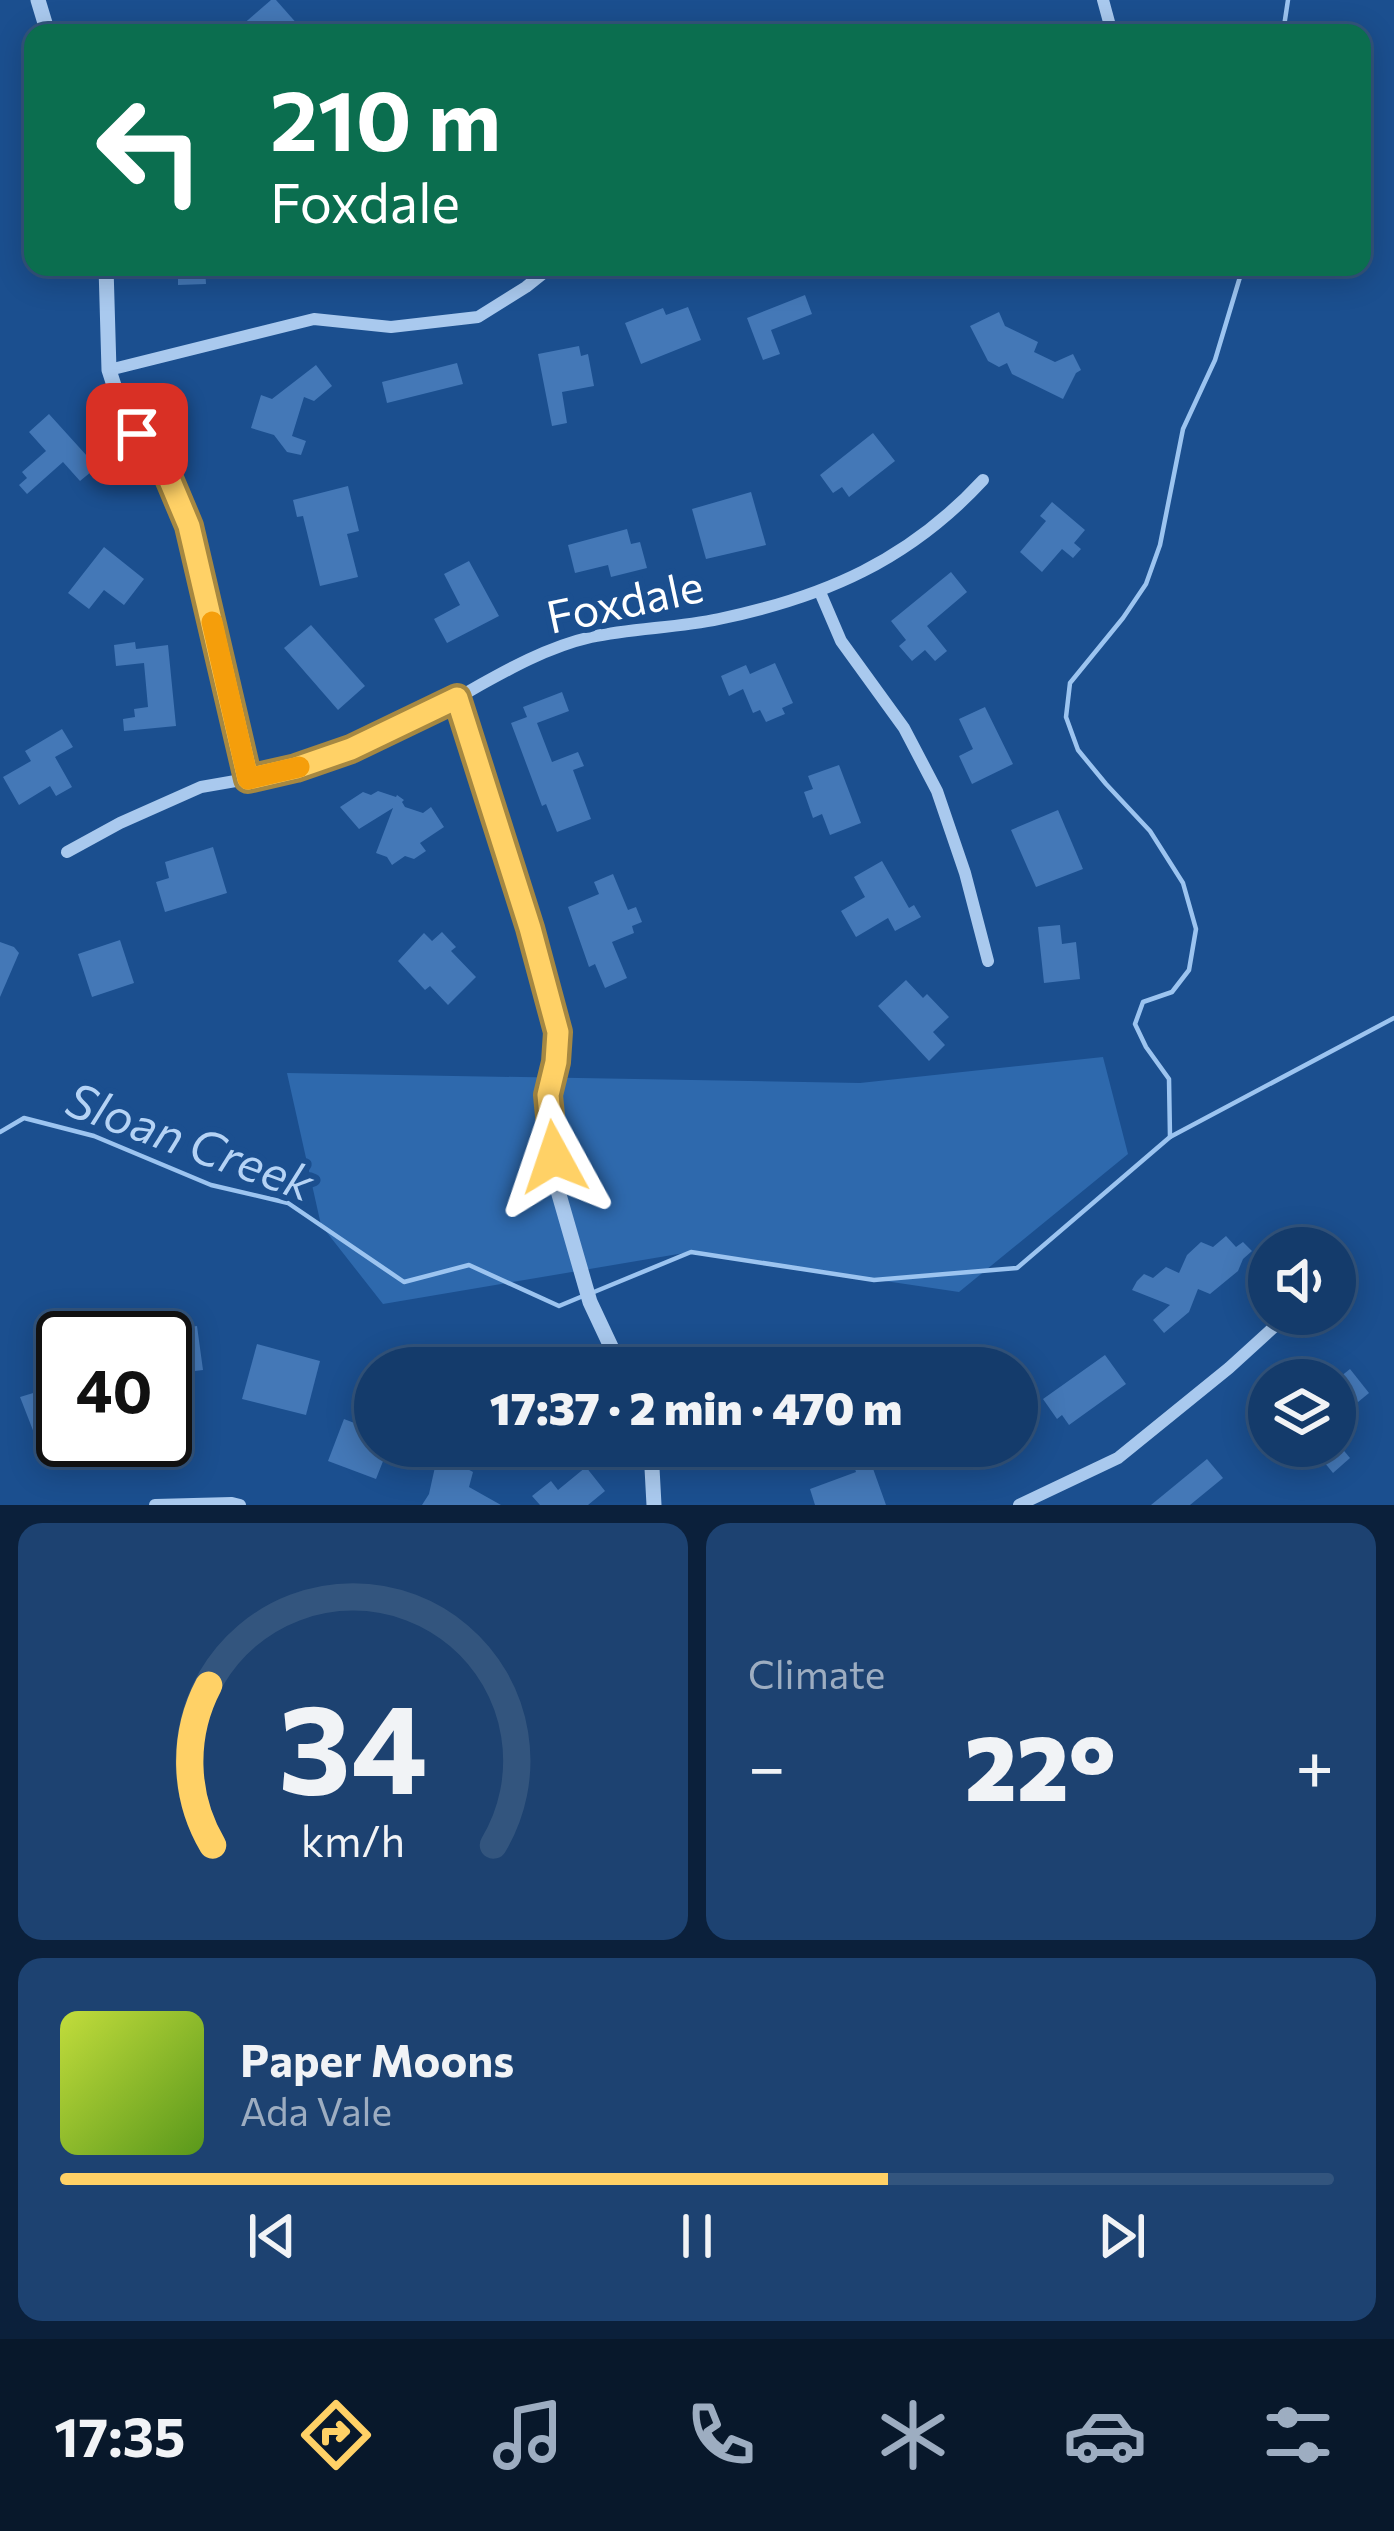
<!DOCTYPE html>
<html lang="en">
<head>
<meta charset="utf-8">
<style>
	:root { --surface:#143b6b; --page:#1d4271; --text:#f1f3f6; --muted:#9dadc1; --line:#33557e; --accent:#ffd166 }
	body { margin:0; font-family:Commissioner,sans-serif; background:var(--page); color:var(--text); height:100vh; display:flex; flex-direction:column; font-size:45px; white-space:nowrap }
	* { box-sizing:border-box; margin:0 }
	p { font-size:39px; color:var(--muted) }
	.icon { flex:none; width:66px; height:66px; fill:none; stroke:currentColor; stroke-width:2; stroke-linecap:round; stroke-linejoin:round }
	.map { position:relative; height:1505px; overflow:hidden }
	.drawer { display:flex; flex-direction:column; gap:18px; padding:18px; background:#0b203b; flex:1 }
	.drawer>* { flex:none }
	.banner { position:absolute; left:24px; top:24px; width:1347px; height:252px; border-radius:24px; box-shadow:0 6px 30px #0003,0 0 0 3px var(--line); background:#0b6e4f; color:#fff; overflow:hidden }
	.fabs { position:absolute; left:1248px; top:1227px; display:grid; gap:24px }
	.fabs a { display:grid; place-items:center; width:108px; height:108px; border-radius:50%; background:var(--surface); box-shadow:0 6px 30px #0003,0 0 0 3px var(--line); font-size:60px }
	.speed { position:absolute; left:36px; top:1311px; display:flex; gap:24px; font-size:60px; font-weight:700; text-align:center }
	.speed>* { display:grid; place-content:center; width:156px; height:156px; border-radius:50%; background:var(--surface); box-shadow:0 6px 30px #0003,0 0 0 3px var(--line); line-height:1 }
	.speed .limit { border:6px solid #111; border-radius:18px; background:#fff; color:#111 }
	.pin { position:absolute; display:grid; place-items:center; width:102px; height:102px; color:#fff; margin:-51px; border-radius:24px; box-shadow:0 6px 18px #0006 }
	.me { position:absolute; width:132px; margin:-66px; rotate:355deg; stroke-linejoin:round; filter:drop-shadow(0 0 9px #0008) }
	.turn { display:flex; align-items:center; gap:42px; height:252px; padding:0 48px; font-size:54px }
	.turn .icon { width:156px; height:156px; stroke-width:2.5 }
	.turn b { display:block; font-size:84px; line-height:102px }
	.big { font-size:90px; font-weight:800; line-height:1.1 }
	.drawer .card { flex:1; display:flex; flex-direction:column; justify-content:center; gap:18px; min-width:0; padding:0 42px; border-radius:24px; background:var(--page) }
	.drawer .dial { align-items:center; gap:0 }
	.dial svg { height:312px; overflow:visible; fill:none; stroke:var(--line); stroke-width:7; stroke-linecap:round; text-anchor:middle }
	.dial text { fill:var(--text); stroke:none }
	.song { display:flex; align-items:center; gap:36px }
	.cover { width:144px; height:144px; border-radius:18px; background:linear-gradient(135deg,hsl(70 70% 55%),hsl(90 70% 35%)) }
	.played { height:12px; border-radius:6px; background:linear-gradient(90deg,var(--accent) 65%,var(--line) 65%) }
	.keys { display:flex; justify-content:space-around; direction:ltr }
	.heat { display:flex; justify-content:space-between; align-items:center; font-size:66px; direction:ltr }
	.drawer .tiles { flex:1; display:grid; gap:18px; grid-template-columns:1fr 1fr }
	.card:last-child { grid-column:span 2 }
	.trip { position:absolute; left:354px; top:1347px; width:684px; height:120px; border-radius:60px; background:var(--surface); box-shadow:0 6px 30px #0003,0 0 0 3px var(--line); font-weight:800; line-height:120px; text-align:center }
	.dock { display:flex; height:192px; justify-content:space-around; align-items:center; background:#08182b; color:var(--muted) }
	.dock .icon { width:84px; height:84px }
	.dock .active { color:var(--accent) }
	.dock b { font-size:54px; color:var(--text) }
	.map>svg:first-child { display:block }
</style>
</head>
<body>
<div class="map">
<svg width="1394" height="1505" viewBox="0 0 1394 1505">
	<rect width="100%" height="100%" fill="#1b4f8f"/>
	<path fill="#2e69ad" d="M1103,1057l25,97 -169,138 -269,-40 -307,52 -62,-79 -34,-152 573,10z"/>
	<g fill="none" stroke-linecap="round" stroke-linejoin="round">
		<g stroke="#9cc4f0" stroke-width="4.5">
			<path d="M1283,33l5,-33"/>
			<path d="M0,1132l24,-14 70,18 117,49 77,18 116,79 65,-17 90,41 24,-10"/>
			<path d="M1170,1137l-1,-58 -23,-32 -11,-23 8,-22 29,-10 17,-22 7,-41 -13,-46 -33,-52 -44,-47 -28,-34 -12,-33 4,-34 53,-65 23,-34 14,-39 23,-116 32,-69 28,-93"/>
			<path d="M594,1292l97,-40 183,28 143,-12 153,-131 224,-119"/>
		</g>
	</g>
	<g fill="#4478b7">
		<path d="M271,0h5l23,26 -8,7h-58z"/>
		<path d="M178,267h27l1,17 -28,1z"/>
		<path d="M805,295l7,19 -41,16 9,24 -17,6 -16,-42z"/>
		<path d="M688,307l13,33 -60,24 -16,-41 38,-15 3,7z"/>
		<path d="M999,312l6,14 33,16 -4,10 21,10 18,-8 8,16 -5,3 -13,26 -51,-25 -5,-11 -8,4 -11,-6 -18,-35z"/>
		<path d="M579,346l2,10 7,-2 6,32 -32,6 5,31 -15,3 -14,-72z"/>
		<path d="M457,363l6,21 -76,19 -5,-21z"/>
		<path d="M316,365l16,21 -18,15 -10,-4 -12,39 14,5 -5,14 -14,-3 -13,-17 -23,-7 10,-33 11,4z"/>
		<path d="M49,414l48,53 -17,14 -17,-19 -36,32 -8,-9 8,-7 -5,-6 24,-21 -17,-19z"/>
		<path d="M873,433l22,28 -46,36 -7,-10 -9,6 -13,-18z"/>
		<path d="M348,486l11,45 -12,3 11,43 -38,9 -17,-70 -6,1 -4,-17z"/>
		<path d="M751,492l15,53 -60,14 -14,-50z"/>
		<path d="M1052,502l33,28 -11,13 7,6 -8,9 -11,-9 -20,23 -22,-20 26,-31 -6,-5z"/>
		<path d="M627,529l4,15 9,-2 7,26 -36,9 -3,-12 -33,8 -7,-28z"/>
		<path d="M104,547l40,32 -20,26 -20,-15 -15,19 -21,-16z"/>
		<path d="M469,561l30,55 -52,27 -13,-24 26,-14 -16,-31z"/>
		<path d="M951,572l16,20 -40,34 20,25 -12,10 -10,-11 -13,11 -13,-15 7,-6 -15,-19z"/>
		<path d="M311,625l54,61 -27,24 -54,-62z"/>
		<path d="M135,642l1,7 32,-4 8,81 -52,5 -1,-12 12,-2 -1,-8 14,-2 -4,-44 -28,3 -2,-21z"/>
		<path d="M775,663l18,40 -11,5 3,6 -19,8 -6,-12 -7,3 -10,-24 -14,7 -8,-20 25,-11 4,9z"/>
		<path d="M562,692l7,19 -32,12 15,39 26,-10 6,14 -11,4 18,49 -34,13 -11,-28 -4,2 -31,-83 16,-6 -4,-10z"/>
		<path d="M985,707l28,57 -41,20 -13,-28 14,-7 -14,-30z"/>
		<path d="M62,729l11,18 -18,10 17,30 -16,9 -6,-10 -31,19 -16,-28 28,-16 -6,-10z"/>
		<path d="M839,765l22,58 -31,12 -8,-21 -9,4 -9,-26 9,-3 -5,-13z"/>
		<path d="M378,791l18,6 1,-2 7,5 -2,2 3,5 18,6 8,-6 13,20 -24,16 6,8 -12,8 -9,-3 -13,9 -5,-8 -11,-4 17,-45 -34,21 -19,-22 23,-15 8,3z"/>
		<path d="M1058,810l25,59 -47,18 -25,-57z"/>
		<path d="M213,847l14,46 -62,19 -9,-30 13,-4 -4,-16z"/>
		<path d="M882,861l27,47 5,-3 7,12 -26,14 -7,-13 -32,19 -15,-26 24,-14 -11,-20z"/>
		<path d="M613,874l15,36 8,-3 6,15 -10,4 2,7 -22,9 15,36 -22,10 -10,-24 -6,3 -21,-60 31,-13 -5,-12z"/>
		<path d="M1060,925l2,19 14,-2 4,37 -36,4 -6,-56z"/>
		<path d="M442,932l14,15 -5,4 25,26 -28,28 -18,-19 -5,4 -27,-29 26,-28 8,8z"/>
		<path d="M120,940l14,43 -42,14 -14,-43z"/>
		<path d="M0,942l14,5 5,6 -19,44z"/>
		<path d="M906,980l17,18 4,-4 22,23 -16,15 12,13 -16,16 -51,-55z"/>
		<path d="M1226,1236l10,11 7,-5 9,9 -9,8 -5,12 -28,23 -12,-5 -9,23 -25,21 -11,-13 17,-15 -38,-15 5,-9 7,-7 9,4 13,-11 13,6 8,-18 14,-13 12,5z"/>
		<path d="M180,1310l2,18 15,-2 6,44 -24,3 -2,-19 -12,2v-18h-37l-2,-11 23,-3 -1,-10z"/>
		<path d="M257,1344l63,17 -14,54 -64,-16z"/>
		<path d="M1105,1355l21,29 -57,41 -7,-10 -5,4 -14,-20z"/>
		<path d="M1350,1369l19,24 -34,28v-40z"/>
		<path d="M63,1384v49l-13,5 -3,-10 -13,5 -14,-36z"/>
		<path d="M344,1419l31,12v15h14l-13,33 -48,-18z"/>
		<path d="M922,1446h57l-39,20 -4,-9 -7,4z"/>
		<path d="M1311,1446h29l10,12 -17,15z"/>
		<path d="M866,1449l20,56h-71l-5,-16 46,-17 -6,-18z"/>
		<path d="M437,1458l23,7 13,7 -4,15 32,18h-79l7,-11z"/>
		<path d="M1207,1459l16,19 -33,27h-39z"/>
		<path d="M586,1467l19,24 -17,14h-48l-8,-9 19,-15 7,9z"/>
	</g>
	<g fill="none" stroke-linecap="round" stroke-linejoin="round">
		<g stroke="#a9c9ee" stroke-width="12">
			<path d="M1103,0l9,33"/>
			<path d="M109,370l205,-51 77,8 87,-10 48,-30 25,-20"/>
			<path d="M820,592l21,49 63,87 33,63 28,82 23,88"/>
			<path d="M457,698c43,-24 86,-50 134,-61 42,-9 86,-9 128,-18 106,-22 190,-59 264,-139"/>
			<path d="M67,852l53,-29 81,-36 46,-8"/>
			<path d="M155,1505l77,-2 8,2"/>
			<path d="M1019,1505l99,-47 111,-90 57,-52"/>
		</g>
		<g stroke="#a9c9ee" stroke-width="15">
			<path d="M38,0l10,33"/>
			<path d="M106,267l3,103 11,34 17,30 31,42 21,50 58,253 49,-11 55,-19 106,-51 73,231 28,103 -2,30 -7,33v28l9,68 32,111 31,66"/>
			<path d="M646,1446l6,22 2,37"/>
		</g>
	</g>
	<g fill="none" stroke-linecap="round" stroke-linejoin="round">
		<defs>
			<path id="route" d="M137,434l31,42 21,50 59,253 48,-11 55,-19 106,-51 73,230 28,104 -2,30 -8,33 6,62"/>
		</defs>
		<use href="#route" stroke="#a68842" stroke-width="30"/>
		<use href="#route" stroke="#ffd166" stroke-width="21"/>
		<path stroke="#f59e0b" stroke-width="21" d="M212,622l36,157 51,-12"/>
	</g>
	<g text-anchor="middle" stroke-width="12" stroke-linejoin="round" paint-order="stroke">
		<g font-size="45" fill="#fff" stroke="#1b4f8f">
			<text transform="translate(625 602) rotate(-12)" y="16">Foxdale</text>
		</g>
		<g font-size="48" font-style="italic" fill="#b5d3f5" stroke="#1b4f8f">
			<text transform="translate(190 1142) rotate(20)" y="17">Sloan Creek</text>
		</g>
	</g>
</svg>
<div class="fabs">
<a><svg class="icon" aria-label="sound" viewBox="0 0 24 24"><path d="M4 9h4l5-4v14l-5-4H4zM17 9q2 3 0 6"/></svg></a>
<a><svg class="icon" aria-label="layers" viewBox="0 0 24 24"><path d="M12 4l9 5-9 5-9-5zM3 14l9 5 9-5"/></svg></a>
</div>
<div class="speed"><div class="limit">40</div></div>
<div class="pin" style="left:137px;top:434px;background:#d93025"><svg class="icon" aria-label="arrive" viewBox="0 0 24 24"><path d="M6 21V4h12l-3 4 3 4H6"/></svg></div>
<svg class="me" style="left:554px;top:1157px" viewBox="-20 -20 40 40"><path d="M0-17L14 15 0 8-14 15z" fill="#ffd166" stroke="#fff" stroke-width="4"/></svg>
<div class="trip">17:37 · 2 min · 470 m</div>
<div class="banner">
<div class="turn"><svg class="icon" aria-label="left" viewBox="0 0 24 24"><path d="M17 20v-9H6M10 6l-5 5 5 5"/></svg><div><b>210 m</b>Foxdale</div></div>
</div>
</div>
<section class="drawer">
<div class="tiles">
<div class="card dial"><svg viewBox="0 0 100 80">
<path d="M14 69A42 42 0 1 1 86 69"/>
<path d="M14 69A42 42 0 0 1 13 28" stroke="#ffd166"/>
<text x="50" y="56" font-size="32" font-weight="700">34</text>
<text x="50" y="72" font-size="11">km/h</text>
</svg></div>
<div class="card"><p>Climate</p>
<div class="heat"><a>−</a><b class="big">22°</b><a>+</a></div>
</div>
<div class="card">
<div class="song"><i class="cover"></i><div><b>Paper Moons</b><p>Ada Vale</p></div></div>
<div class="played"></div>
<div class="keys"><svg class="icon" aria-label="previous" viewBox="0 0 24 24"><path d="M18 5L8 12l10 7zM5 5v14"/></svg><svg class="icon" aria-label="pause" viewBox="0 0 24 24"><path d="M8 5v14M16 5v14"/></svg><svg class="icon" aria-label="next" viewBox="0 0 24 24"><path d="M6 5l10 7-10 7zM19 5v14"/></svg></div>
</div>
</div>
</section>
<nav class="dock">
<b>17:35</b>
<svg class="icon active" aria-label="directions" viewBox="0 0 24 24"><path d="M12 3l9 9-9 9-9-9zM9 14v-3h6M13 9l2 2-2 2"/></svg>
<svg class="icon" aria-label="music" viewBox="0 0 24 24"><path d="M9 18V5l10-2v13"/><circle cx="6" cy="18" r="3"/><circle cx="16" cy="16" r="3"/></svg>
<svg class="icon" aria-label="phone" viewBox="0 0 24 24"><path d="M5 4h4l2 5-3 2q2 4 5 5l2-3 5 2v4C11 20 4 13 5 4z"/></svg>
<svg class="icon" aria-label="climate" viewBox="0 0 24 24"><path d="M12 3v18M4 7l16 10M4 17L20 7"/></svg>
<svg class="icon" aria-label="car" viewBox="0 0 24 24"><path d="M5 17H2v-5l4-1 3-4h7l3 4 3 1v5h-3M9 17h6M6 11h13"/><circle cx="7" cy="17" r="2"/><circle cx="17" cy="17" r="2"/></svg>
<svg class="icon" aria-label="filters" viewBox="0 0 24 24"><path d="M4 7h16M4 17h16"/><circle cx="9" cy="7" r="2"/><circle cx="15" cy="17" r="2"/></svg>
</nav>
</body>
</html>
